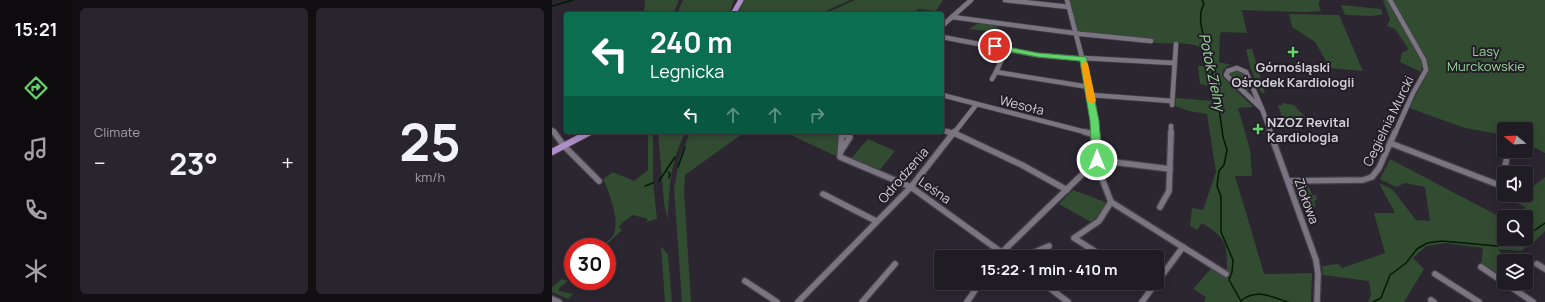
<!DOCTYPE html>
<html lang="en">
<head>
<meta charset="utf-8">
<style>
	:root { --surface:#201c24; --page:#28252c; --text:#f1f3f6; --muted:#a2a1a6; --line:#3d3a41; --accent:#61d46a }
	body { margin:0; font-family:Manrope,sans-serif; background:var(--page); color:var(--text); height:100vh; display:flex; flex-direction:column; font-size:15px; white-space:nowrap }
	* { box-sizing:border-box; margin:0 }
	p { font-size:13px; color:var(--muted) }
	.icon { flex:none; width:22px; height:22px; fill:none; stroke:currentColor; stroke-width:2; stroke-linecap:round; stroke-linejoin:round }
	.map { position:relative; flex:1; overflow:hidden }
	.drawer { display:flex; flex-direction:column; gap:8px; padding:8px; background:#120f14; width:480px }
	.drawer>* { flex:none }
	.top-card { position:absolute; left:12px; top:12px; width:380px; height:122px; border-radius:4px; box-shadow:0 2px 10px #0003,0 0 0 1px var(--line); background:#0b6e4f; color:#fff; overflow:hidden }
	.needle { width:26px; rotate:288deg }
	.fabs { position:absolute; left:945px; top:122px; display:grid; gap:8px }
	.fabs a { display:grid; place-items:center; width:36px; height:36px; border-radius:4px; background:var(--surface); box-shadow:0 2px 10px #0003,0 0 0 1px var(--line); font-size:20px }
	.speed { position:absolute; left:12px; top:238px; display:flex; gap:8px; font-size:20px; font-weight:700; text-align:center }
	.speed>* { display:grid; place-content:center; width:52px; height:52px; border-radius:50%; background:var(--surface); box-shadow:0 2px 10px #0003,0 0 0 1px var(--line); line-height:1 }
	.speed .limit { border:6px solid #d22; background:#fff; color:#111 }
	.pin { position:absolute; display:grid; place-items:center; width:34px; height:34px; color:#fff; margin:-17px; border:2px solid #fff; border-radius:50%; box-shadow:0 1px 4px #0007 }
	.me { position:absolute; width:44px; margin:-22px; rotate:0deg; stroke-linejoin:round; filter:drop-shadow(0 0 3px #0008) }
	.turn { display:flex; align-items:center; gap:14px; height:84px; padding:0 20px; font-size:18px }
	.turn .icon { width:52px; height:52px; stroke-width:2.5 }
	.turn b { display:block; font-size:28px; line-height:34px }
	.lanes { display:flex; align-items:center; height:38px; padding:0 20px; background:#0003; justify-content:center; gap:20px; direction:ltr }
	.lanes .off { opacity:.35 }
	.big { font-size:30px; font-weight:700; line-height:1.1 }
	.drawer .widget { flex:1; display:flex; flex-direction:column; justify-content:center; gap:6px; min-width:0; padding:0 14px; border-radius:6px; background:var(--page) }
	.drawer .dial { align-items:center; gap:0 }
	.dial b { font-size:52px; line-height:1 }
	.heat { display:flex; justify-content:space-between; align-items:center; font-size:22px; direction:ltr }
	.drawer .tiles { flex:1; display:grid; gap:8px; grid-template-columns:repeat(2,1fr) }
	.trip { position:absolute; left:382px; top:250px; width:230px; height:40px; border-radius:4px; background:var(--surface); box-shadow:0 2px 10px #0003,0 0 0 1px var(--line); font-weight:700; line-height:40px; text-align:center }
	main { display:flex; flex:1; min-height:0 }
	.tabs { display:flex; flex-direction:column; width:72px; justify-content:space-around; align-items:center; background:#0d0b0e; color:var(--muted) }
	.tabs .icon { width:28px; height:28px }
	.tabs .active { color:var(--accent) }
	.tabs b { font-size:18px; color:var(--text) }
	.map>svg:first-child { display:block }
</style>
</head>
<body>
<main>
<nav class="tabs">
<b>15:21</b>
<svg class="icon active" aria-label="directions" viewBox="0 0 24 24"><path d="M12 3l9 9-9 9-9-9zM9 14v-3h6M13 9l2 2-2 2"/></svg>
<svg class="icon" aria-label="music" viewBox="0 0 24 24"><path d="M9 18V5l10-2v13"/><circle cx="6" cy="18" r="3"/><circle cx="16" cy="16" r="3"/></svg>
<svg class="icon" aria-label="phone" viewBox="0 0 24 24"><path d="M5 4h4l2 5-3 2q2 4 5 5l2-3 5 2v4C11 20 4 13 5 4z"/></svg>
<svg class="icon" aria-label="climate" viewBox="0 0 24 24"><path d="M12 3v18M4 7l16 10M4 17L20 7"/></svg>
</nav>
<section class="drawer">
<div class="tiles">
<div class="widget"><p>Climate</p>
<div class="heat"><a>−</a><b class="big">23°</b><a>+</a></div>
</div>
<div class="widget dial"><b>25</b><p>km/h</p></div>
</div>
</section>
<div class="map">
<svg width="993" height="302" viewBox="0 0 993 302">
	<rect width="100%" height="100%" fill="#2b2630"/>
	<g fill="#324c32">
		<path d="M93,0h34l-6,14h-29z"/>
		<path d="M131,0h51l-5,14h-52z"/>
		<path d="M192,0h106l-31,14h-83z"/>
		<path d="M303,0h88l-7,11 -17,-2 -10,5h-85z"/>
		<path d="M516,0h251l1,2h-2l3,9 -16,1 -67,-2 4,1 5,22 -25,-1 -2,2 -1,28 13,3 -7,2 2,1 -4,2 -1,6 31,31 -15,1 12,41 2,27h-17l28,94 1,4 48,-1 -1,29h-107l2,-5 -13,-8 23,-26 11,8c0,-29 0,-32 -25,-48l-5,7 -7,-4 2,-18 11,2 13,-38 -9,-58 -18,-3 -14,-5 1,-8 37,3 -4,-15 -9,-2 -2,-18h8c0,-6 0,-13 -5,-18 -8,-7 -33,-4 -44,-5 -4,0 -8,-2 -11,-4l-69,-7z"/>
		<path d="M831,0h5l35,64 -2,8 -21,-10 2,-10 5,-1 1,-3 -13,-19 -8,-3 3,-7z"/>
		<path d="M840,0h153v153l-19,-10v-14h-22v6l-39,-7 -56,-20 17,-32 2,-10z"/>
		<path d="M789,5l40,4 2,5 -10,2 -28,-1z"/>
		<path d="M737,14l50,1 24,56 -33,-3 -15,-26 -23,-15z"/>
		<path d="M428,22l19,2 -5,8 -25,-3z"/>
		<path d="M694,49h6l13,44h-4l-11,-26z"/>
		<path d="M680,70l10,1 5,5 -3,-1 5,17 4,2 2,5 -22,-21 -4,-1v-4z"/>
		<path d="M730,103l12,2 13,14 -25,-2 -4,-12h4z"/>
		<path d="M96,132h5v50l4,37 -11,3 2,-3 -15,-4 -10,7 -4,5 3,3 -18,17h-4c4,-3 12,-8 14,-13 6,-15 -5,-42 -11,-55l10,-7 21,9 14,-11z"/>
		<path d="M106,132h28c-16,28 -17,57 -18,88l-4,-17z"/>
		<path d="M138,132h55l-60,43 -1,16 7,111h-9l-8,-113 5,-29z"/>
		<path d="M232,132h58l-6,24z"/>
		<path d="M316,139l27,12 -17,21 -29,-11z"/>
		<path d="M838,159l114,60v20h22v-22h-7l6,-10 -13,-7 10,-5h4v-3l19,-15v54l-11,11 -13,9 -23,-2 10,12h-4v22l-23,-16 2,-19 -38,-5 -19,3 -13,12 11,11 -20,33h-36l3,-7 -2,-14 -46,-6 -1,-9 16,-2 4,4 43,-15 -11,-40h21l-16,-30 13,6 24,31 14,1 -5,-34 -20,-4 -9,4 -16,-8z"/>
		<path d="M741,184h15l4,11h4l1,5 -3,1 2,6 -14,-1z"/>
		<path d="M521,190l35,13 -8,13 -9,6 -32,-18z"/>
		<path d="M109,246l7,9 4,47h-7z"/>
		<path d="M10,279l6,2 -9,7v3l14,3 -5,5 -16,-7v-5z"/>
	</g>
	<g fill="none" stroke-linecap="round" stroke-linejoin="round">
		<g stroke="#001b02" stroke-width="1.5">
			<path d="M650,0l2,4c-13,22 15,55 7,80l7,17 5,36 4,13 -3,15 -5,6 -2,15 4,11v35l12,28 -1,12 -3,8 12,21"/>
			<path d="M0,6l21,-6"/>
			<path d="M126,167l7,-20"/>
			<path d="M116,172l2,2 -1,4"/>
			<path d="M107,181l16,-24"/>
			<path d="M93,186l8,-3"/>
			<path d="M974,236l19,-13"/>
			<path d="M689,301c14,-13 31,-4 47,1"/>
			<path d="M821,302l8,-4 9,-23 16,-12 11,-14 10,-6 15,-2 55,5 8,-2"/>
		</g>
		<defs>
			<g id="minor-far1">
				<path d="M453,0l64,7"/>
				<path d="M515,0l18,69 12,64"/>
				<path d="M838,0l34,60 2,10 -13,23 -18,40"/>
				<path d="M400,17l129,17 70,7"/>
				<path d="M390,26l29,-26"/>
				<path d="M390,37l95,18 47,4"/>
				<path d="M455,48l-11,24 93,15"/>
				<path d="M531,58l91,5"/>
				<path d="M685,68l9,4 16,37 -36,-34 2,-4z"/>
				<path d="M440,79l4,-7"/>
				<path d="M390,95l147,38"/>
				<path d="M539,95l81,6"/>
				<path d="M620,105l4,-61"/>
				<path d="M710,109l9,24"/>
				<path d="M0,130l2,3"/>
				<path d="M390,130l9,3"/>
				<path d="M402,133l22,-28"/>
				<path d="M619,133v-7"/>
			</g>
			<g id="minor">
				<path d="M2,132l10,14 35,35"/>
				<path d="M290,132l-2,25 71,30 97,70"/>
				<path d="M396,132l5,2"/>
				<path d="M533,132l12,3"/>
				<path d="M718,132l46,128 2,14 -1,28"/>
				<path d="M402,133l68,32 45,25"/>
				<path d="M838,143l114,44"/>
				<path d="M289,151l9,-14 -1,-2h-6"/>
				<path d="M545,160l73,9"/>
				<path d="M541,166l5,2 13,34 -12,19 -25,17 30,19"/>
				<path d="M952,173l4,-22"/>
				<path d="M736,181l75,-1 9,-3 7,-9 16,-36"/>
				<path d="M950,186l2,-12"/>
				<path d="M271,194l53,27"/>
				<path d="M559,202l115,72"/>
				<path d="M608,207l9,-16 2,-59"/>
				<path d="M445,257l100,-97 -1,-28"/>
				<path d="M471,257l26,-11"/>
				<path d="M985,264l8,5"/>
				<path d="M929,267l52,35"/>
				<path d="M883,274l44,28"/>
				<path d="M193,281l32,21"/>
				<path d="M605,282l26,-35"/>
				<path d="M491,283l25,19"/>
				<path d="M592,283l8,5"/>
				<path d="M0,299l7,3"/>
				<path d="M879,300l3,2"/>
				<path d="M246,302l113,-115 43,-55"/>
				<path d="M310,302l33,-38"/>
				<path d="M415,302l13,-19"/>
				<path d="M590,302l14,-19"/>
			</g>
			<g id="major-far1">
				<path d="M181,14l8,-14"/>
				<path d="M36,133l2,-1"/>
			</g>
			<path id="major" d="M0,152l38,-20"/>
		</defs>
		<use href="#minor-far1" stroke="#464149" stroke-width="6"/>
		<use href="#minor" stroke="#464149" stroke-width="8"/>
		<use href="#major-far1" stroke="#464149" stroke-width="6"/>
		<use href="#major" stroke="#464149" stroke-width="8"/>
		<use href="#minor-far1" stroke="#7b7581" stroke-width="4.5"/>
		<use href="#minor" stroke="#7b7581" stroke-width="5.5"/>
		<use href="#major-far1" stroke="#ae8fc8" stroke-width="5"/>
		<use href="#major" stroke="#ae8fc8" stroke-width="6"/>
	</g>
	<path fill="#61d46a" stroke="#3f8a45" d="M440,44l46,9 48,4 13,64 3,39 -2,3 -3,1 -5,-4 -2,-39 -10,-60 -42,-4 -46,-9z"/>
	<path fill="#f59e0b" d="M533,61l3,3 8,37 -4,3 -5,-3 -6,-37z"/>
	<g fill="#61d46a" stroke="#221d26" stroke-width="1.5">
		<path d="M739 46h4v4h4v4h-4v4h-4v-4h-4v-4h4z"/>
		<path d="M704 123h4v4h4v4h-4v4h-4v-4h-4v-4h4z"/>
	</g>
	<g text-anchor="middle" stroke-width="4" stroke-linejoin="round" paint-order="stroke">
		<g font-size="13" fill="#96d597" stroke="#221d26">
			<text x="934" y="56">Lasy<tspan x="934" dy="15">Murckowskie</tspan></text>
		</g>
		<g font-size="13" font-weight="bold" fill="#d3d0d6" stroke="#221d26">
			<text x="741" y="72">Górnośląski<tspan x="741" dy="15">Ośrodek Kardiologii</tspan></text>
			<text x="715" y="127" text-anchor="start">NZOZ Revital<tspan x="715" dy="15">Kardiologia</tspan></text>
		</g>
		<g font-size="13" fill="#d3d0d6" stroke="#221d26">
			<text transform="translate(470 105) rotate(14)" y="5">Wesoła</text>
			<text transform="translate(836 121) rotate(-64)" y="5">Cegielnia Murcki</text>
			<text transform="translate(351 175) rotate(-49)" y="5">Odrodzenia</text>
			<text transform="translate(383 190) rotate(35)" y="5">Leśna</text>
			<text transform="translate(755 201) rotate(70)" y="5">Ziołowa</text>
		</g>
		<g font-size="14" font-style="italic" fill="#a2e2a3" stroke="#221d26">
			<text transform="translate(660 72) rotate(78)" y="5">Potok Zielny</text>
		</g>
	</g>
</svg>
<div class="fabs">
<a><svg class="needle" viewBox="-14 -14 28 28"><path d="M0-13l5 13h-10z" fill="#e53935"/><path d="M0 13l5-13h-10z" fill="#a2a1a6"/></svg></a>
<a><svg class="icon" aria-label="sound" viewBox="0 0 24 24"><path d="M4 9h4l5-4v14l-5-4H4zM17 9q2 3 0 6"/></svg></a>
<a><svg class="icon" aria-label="search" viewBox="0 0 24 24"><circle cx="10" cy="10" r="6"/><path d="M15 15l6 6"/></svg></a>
<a><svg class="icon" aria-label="layers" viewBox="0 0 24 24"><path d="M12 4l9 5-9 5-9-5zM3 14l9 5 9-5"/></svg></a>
</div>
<div class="speed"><div class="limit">30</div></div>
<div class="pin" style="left:443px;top:46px;background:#d93025"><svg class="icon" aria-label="arrive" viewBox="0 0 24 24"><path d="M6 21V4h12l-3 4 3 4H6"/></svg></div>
<svg class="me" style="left:545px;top:160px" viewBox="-20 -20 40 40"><circle r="17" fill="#61d46a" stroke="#fff" stroke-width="3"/><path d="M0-11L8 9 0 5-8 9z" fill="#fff"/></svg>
<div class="trip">15:22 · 1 min · 410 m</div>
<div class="top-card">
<div class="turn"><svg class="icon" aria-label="left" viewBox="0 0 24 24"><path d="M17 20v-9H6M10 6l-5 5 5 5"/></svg><div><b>240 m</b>Legnicka</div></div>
<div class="lanes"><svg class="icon" aria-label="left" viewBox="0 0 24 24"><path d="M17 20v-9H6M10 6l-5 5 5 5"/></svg><svg class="icon off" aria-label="ahead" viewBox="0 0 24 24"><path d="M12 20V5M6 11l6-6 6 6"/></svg><svg class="icon off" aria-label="ahead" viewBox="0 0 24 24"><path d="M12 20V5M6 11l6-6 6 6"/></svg><svg class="icon off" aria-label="right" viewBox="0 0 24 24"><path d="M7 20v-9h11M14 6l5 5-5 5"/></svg></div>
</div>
</div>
</main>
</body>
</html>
